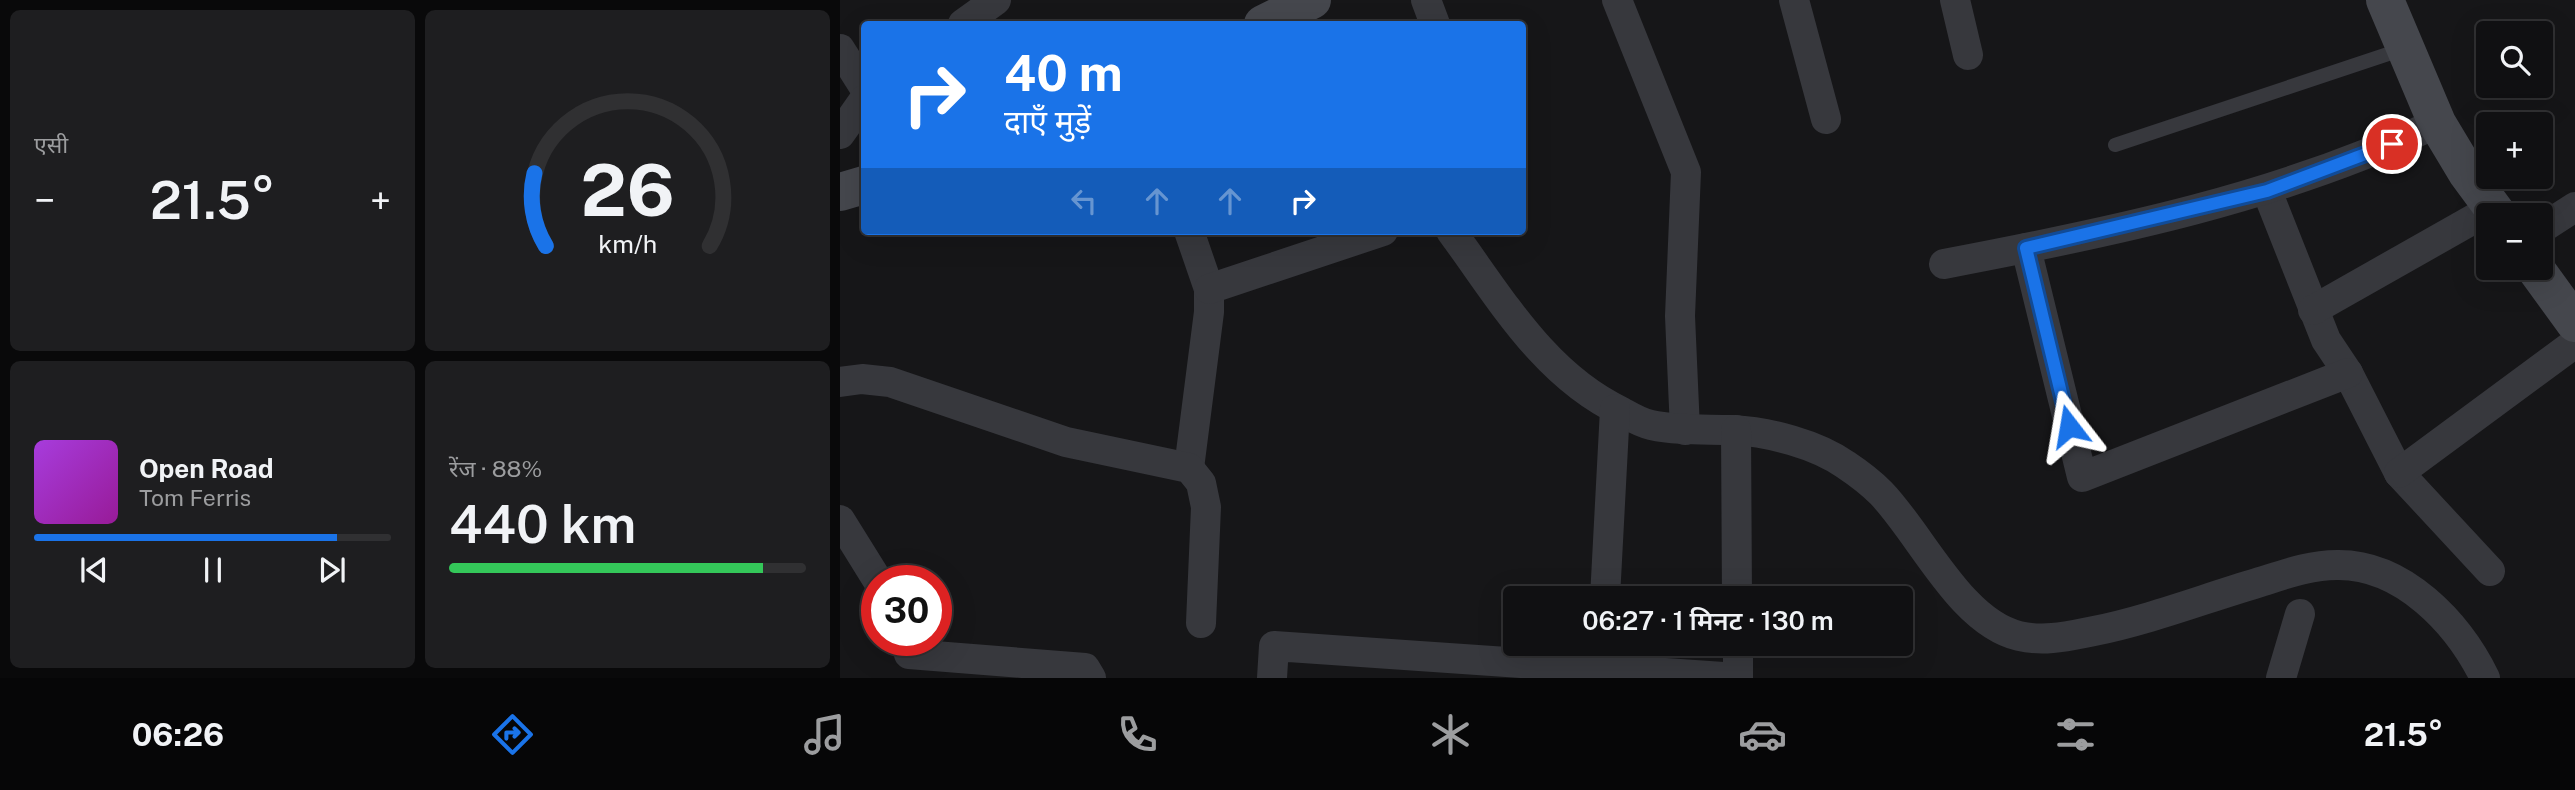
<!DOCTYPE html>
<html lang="hi">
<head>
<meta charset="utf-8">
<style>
	:root { --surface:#101012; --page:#1e1e20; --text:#f1f3f6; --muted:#9c9d9f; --line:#303032; --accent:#1a73e8 }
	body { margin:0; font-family:"Public Sans","Noto Sans Devanagari",sans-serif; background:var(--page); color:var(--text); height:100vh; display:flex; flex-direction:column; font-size:26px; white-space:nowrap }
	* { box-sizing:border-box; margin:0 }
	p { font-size:23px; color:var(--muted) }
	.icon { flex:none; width:38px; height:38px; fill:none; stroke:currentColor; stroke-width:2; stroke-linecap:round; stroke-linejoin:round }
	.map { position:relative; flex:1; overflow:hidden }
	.panel { display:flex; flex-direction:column; gap:10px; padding:10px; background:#09090a; width:840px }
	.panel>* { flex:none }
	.guide { position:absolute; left:21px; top:21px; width:665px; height:214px; border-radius:7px; box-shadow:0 7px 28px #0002,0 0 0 2px var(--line); background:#1a73e8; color:#fff; overflow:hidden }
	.buttons { position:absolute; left:1636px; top:21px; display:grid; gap:14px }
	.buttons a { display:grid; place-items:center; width:77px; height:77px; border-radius:7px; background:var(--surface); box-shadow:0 7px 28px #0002,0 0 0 2px var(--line); font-size:35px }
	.speed { position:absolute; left:21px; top:565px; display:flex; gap:14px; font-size:35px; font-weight:700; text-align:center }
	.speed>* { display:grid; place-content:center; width:91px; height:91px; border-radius:50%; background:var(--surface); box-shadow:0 7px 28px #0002,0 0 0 2px var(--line); line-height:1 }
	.speed .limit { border:10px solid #d22; background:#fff; color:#111 }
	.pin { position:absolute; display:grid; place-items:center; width:60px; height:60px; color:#fff; margin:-30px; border:4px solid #fff; border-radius:50%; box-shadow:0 2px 7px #0007 }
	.me { position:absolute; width:77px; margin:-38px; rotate:346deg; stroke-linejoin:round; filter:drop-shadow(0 0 5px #0008) }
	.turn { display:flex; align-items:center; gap:24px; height:147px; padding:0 28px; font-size:32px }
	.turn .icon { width:91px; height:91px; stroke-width:2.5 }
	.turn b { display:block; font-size:49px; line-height:60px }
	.lanes { display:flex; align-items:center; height:66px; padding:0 28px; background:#0003; justify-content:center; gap:35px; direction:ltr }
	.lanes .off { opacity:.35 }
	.big { font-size:52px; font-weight:600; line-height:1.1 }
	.panel .tile { flex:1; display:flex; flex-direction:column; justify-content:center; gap:10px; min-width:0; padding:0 24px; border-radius:10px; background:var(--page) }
	.panel .dial { align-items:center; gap:0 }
	.dial svg { height:182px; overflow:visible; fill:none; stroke:var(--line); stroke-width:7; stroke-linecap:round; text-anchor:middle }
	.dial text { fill:var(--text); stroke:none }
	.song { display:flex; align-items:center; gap:21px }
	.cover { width:84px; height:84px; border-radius:10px; background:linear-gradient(135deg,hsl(280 70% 55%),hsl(300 70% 35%)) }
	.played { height:7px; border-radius:4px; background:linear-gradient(90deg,var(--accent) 85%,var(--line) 85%) }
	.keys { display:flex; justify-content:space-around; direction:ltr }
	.heat { display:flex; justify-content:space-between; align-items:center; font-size:38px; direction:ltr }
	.charge { height:10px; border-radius:5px; background:linear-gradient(90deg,#34c759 88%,var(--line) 0) }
	.panel .tiles { flex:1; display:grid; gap:10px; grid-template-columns:repeat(2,1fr) }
	.trip { position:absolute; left:663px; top:586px; width:410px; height:70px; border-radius:7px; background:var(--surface); box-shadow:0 7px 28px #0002,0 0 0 2px var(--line); font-weight:600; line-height:70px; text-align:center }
	.tab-bar { display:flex; height:112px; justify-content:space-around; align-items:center; background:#060607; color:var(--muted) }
	.tab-bar .icon { width:49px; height:49px }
	.tab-bar .current { color:var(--accent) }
	.tab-bar b { font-size:32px; color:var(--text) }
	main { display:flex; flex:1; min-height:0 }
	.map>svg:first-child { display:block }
</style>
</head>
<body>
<main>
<section class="panel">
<div class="tiles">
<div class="tile"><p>एसी</p>
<div class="heat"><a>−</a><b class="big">21.5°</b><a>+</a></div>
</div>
<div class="tile dial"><svg viewBox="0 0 100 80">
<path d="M14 69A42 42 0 1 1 86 69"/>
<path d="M14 69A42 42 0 0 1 9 37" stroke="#1a73e8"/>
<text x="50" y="56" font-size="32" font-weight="700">26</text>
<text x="50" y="72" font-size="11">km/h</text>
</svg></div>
<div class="tile">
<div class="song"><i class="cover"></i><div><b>Open Road</b><p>Tom Ferris</p></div></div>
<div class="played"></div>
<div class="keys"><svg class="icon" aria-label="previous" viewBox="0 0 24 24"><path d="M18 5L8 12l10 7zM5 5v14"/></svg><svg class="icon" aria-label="pause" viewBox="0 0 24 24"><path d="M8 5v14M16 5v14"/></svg><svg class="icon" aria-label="next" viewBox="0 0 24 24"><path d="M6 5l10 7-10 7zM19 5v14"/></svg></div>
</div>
<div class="tile"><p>रेंज · 88%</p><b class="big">440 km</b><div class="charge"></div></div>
</div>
</section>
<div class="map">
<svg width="1735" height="678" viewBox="0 0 1735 678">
	<rect width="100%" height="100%" fill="#161618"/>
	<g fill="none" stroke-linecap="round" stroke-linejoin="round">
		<path stroke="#37383d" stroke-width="14" d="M1275,145l288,-96"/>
		<g stroke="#37383d" stroke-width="30">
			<path d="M586,0l9,24"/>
			<path d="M777,0l69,172 -6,144 5,114"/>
			<path d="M954,0l32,119"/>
			<path d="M1115,0l13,55"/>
			<path d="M123,24l33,-24"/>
			<path d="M0,49l24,38"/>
			<path d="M0,134l24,-34"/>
			<path d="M1427,191l59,149 22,33 51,100 91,98"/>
			<path d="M1701,229l34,-22"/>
			<path d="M349,231l20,58v23l-20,156"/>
			<path d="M611,231c50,68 93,144 171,181 9,5 19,11 29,13 27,6 54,4 82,5 36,2 83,14 113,35 12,8 25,18 35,28 40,41 79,129 138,143 26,6 49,0 75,-5 55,-11 109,-32 163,-48 26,-8 52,-18 80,-18 66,-1 121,58 148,113"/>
			<path d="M1186,248l56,229 266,-104"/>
			<path d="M1104,264c169,-32 338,-67 493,-141"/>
			<path d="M369,289l174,-58"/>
			<path d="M1473,310l180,-102"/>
			<path d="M0,382l22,-3 28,3 176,60 123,26 12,15 5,24 -5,116"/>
			<path d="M896,430l1,168"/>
			<path d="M1559,473l176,-130"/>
			<path d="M0,520l38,61"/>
			<path d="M765,598l10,-189"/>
			<path d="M69,654l176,14 6,10"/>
			<path d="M432,678l2,-32 464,32v-34"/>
			<path d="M1441,678l19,-64"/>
		</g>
		<g stroke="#45474d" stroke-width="38">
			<path d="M1545,0l52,123 30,50 31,42"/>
			<path d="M423,24l49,-24"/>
			<path d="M0,192l24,-7"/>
			<path d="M1695,268l40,55"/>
		</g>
	</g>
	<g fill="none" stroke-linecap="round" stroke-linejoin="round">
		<defs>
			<path id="route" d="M1229,426l-43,-178 241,-57 125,-47"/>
		</defs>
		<use href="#route" stroke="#114b97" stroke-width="18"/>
		<use href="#route" stroke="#1a73e8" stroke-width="12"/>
	</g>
</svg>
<div class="buttons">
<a><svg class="icon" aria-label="search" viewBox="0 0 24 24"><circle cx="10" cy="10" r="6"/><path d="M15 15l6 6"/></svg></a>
<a>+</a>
<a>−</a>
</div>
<div class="speed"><div class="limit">30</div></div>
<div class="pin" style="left:1552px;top:144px;background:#d93025"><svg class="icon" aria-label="arrive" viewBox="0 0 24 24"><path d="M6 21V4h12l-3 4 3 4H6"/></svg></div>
<svg class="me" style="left:1229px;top:426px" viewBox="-20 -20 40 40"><path d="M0-17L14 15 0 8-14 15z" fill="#1a73e8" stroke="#fff" stroke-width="4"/></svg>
<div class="trip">06:27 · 1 मिनट · 130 m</div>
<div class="guide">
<div class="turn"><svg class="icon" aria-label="right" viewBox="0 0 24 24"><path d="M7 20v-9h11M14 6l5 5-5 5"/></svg><div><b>40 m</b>दाएँ मुड़ें</div></div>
<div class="lanes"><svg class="icon off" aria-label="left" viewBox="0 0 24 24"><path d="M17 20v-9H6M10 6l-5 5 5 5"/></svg><svg class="icon off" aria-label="ahead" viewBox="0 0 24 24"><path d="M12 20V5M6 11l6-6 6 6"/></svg><svg class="icon off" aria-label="ahead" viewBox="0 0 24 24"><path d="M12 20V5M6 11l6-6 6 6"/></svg><svg class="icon" aria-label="right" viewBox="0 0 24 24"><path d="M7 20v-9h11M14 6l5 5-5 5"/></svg></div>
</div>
</div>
</main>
<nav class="tab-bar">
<b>06:26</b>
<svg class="icon current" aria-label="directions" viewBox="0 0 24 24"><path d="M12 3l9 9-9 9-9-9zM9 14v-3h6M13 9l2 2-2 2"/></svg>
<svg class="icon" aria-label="music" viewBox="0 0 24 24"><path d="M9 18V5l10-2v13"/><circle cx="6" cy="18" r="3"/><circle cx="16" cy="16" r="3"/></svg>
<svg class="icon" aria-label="phone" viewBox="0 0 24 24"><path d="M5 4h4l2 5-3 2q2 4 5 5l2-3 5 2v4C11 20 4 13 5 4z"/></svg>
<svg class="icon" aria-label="climate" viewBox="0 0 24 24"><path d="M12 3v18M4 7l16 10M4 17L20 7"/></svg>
<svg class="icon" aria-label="car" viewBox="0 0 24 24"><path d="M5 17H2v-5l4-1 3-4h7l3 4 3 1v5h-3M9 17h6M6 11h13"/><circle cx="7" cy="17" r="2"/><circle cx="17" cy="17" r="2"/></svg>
<svg class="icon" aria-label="filters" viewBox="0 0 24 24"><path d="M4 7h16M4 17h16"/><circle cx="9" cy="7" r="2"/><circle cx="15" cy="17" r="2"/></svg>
<b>21.5°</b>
</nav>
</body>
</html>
